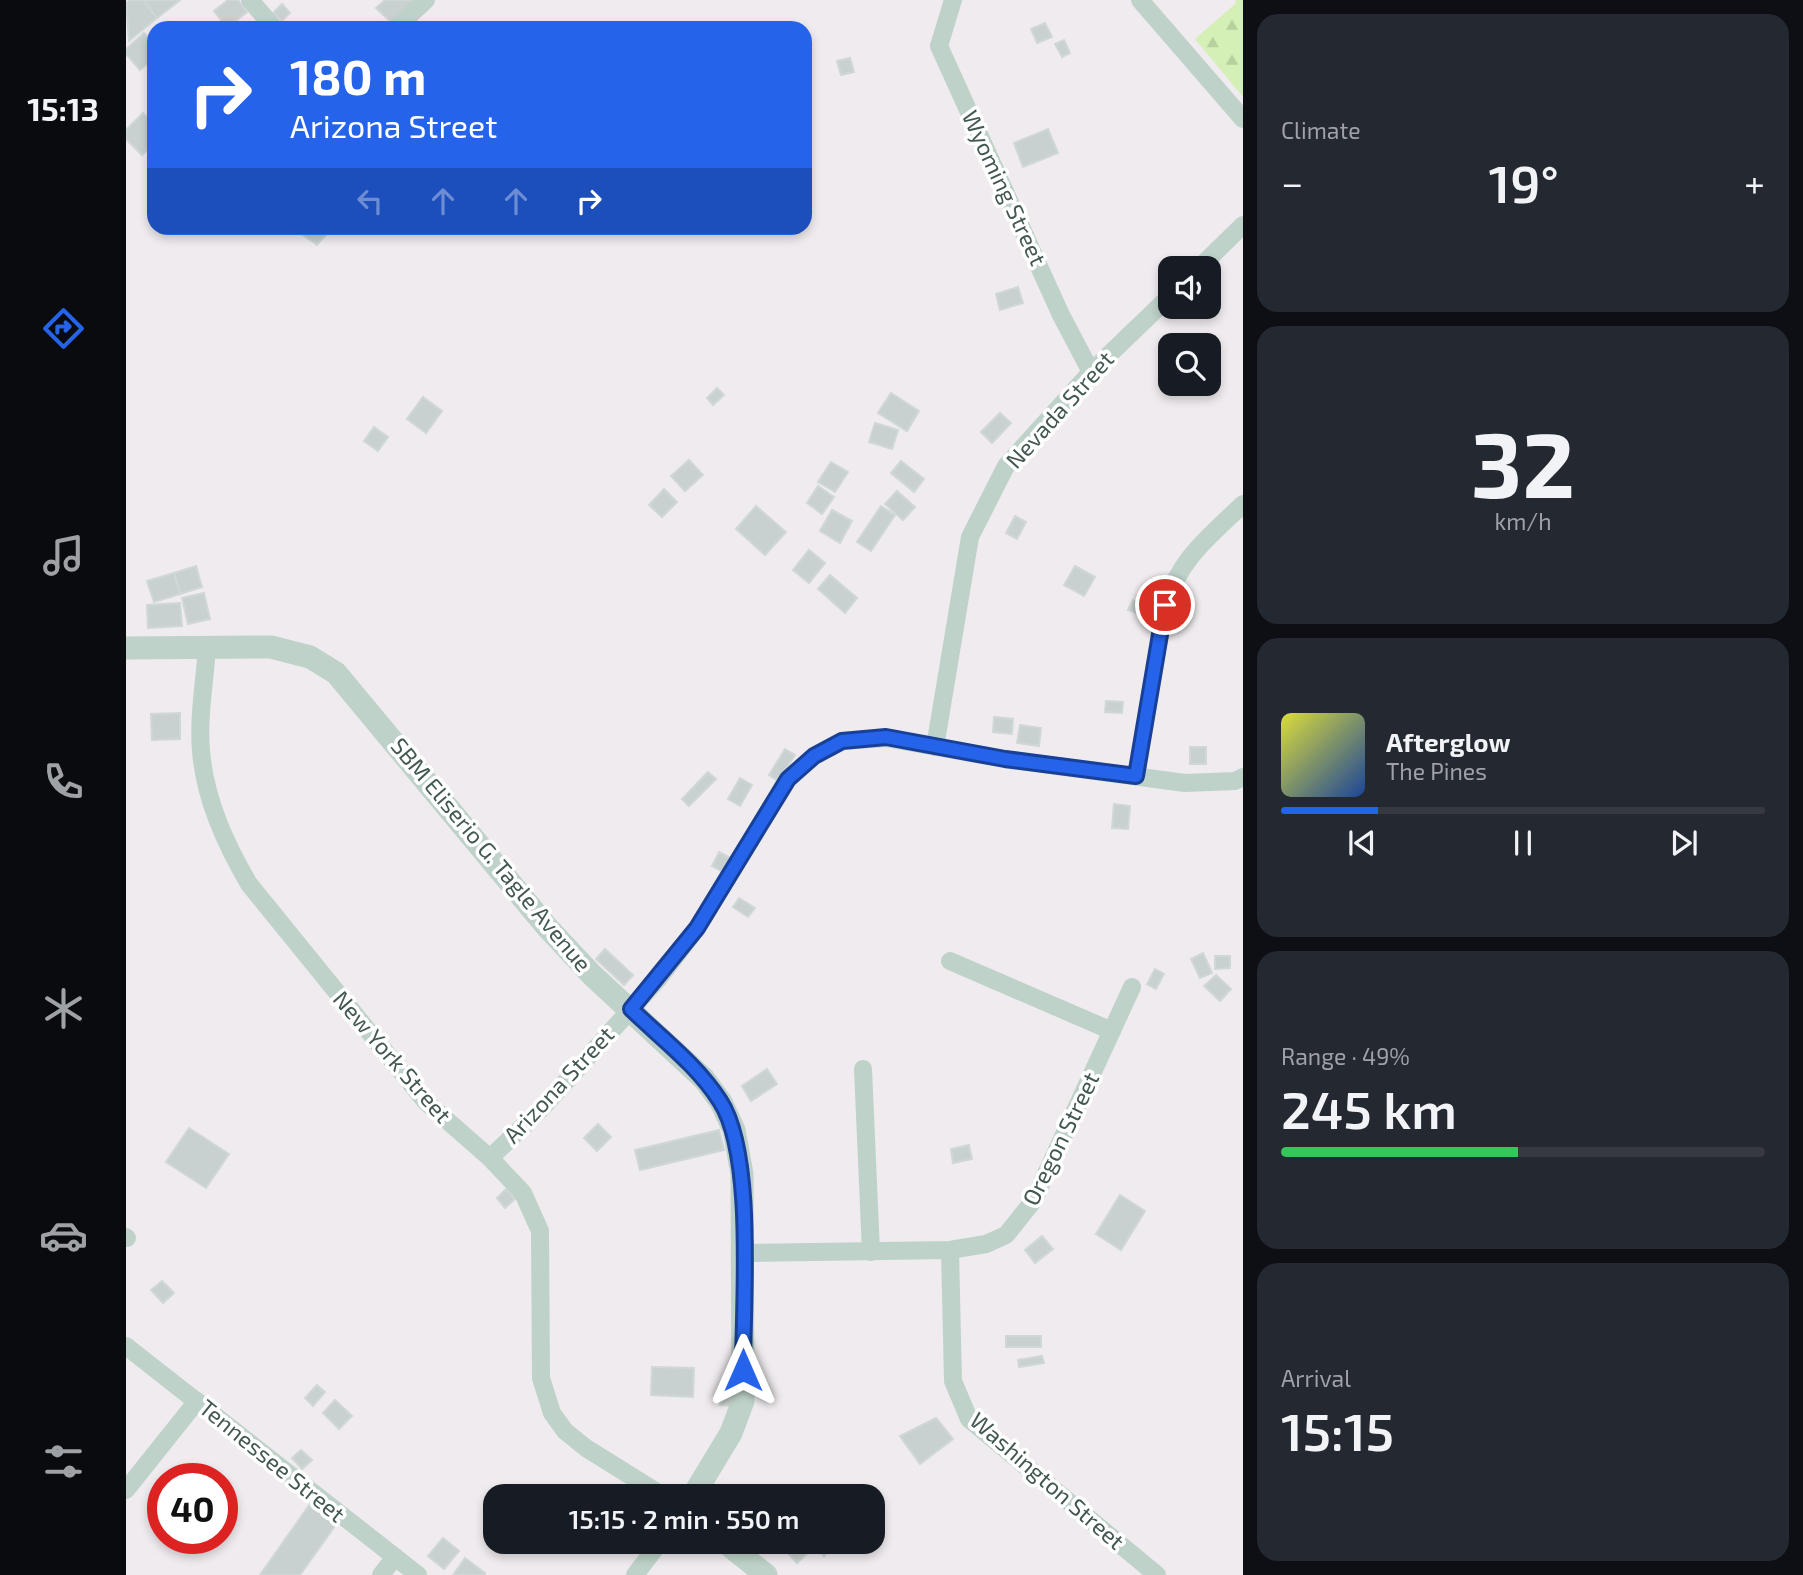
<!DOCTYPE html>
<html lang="en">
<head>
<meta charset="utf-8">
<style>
	:root { --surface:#171b24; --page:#242831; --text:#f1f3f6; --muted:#9ea1a6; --line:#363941; --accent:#2563eb }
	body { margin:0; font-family:"Exo 2",sans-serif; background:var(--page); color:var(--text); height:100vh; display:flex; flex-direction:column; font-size:26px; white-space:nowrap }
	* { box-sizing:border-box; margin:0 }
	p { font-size:23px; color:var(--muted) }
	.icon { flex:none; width:38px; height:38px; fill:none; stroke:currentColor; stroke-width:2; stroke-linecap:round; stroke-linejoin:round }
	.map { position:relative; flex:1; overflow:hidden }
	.side { display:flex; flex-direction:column; gap:14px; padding:14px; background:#0d0f14; width:560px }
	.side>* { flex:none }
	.guide { position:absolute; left:21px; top:21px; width:665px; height:214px; border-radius:21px; box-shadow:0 4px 10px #0003; background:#2563eb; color:#fff; overflow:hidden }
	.fabs { position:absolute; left:1032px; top:256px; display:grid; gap:14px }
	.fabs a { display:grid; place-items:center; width:63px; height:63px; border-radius:14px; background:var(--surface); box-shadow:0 4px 10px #0003; font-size:35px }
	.speed { position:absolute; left:21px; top:1463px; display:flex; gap:14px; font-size:35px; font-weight:700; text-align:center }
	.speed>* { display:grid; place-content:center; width:91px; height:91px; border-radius:50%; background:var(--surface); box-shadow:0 4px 10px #0003; line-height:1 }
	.speed .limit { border:10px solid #d22; background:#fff; color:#111 }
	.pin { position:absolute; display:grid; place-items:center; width:60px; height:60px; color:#fff; margin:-30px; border:4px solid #fff; border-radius:50%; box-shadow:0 2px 7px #0007 }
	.me { position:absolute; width:77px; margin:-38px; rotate:0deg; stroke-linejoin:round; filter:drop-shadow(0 0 5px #0008) }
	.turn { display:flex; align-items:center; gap:24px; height:147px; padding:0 28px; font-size:32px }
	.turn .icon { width:91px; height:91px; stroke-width:2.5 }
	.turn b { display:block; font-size:49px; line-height:60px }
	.lanes { display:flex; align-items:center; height:66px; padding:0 28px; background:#0003; justify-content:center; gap:35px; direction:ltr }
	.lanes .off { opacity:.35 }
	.big { font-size:52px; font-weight:600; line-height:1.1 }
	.side .tile { flex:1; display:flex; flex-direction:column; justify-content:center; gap:10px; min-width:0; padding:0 24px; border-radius:21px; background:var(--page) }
	.side .dial { align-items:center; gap:0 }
	.dial b { font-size:91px; line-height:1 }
	.song { display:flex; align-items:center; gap:21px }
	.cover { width:84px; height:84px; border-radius:10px; background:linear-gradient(135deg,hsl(60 70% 55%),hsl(220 70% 35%)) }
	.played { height:7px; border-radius:4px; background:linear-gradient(90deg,var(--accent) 20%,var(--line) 20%) }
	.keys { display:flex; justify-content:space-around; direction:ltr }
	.heat { display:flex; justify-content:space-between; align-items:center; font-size:38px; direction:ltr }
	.charge { height:10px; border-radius:5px; background:linear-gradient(90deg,#34c759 49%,var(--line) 0) }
	.trip { position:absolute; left:357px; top:1484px; width:402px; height:70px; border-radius:21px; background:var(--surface); box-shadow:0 4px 10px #0003; font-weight:600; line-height:70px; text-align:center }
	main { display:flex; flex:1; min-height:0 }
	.tabs { display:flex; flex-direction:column; width:126px; justify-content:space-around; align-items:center; background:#090b0e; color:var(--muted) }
	.tabs .icon { width:49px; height:49px }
	.tabs .on { color:var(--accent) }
	.tabs b { font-size:32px; color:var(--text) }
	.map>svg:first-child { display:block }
</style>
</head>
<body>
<main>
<nav class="tabs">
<b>15:13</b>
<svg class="icon on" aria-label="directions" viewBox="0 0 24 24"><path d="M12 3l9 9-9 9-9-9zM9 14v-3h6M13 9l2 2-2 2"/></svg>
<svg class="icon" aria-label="music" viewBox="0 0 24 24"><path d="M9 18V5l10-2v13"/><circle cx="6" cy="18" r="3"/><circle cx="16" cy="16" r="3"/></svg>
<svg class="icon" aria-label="phone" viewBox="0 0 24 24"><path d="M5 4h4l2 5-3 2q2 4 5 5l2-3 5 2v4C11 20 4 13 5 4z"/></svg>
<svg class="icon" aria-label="climate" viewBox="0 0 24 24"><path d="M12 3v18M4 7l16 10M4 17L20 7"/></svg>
<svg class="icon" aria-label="car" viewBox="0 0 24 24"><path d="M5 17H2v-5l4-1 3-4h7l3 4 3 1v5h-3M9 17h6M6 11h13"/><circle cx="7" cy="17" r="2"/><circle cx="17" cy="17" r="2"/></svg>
<svg class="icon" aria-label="filters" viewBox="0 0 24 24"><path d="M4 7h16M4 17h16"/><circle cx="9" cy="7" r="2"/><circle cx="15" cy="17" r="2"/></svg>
</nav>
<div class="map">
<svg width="1117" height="1575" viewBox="0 0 1117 1575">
	<defs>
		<pattern id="forest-firs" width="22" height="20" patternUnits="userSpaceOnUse" patternTransform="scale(1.75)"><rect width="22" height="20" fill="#d5f0b6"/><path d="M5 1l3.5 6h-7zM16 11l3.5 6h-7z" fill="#b8d09e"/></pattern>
	</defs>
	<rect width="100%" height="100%" fill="#efebee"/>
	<path fill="url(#forest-firs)" d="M1109,0h8v97l-48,-58 41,-36z"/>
	<g fill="#c8d1cf" stroke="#cfd8d6" stroke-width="2">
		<path d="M4,0h13l14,18 -28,23 -3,-38z"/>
		<path d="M17,0h37l-23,18z"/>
		<path d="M102,0h10l9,12 -20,16 -13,-17z"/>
		<path d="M259,0h30l-23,23 -16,-15z"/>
		<path d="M156,4l8,9 -8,8 -9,-8z"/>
		<path d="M919,23l7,14 -15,6 -6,-14z"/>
		<path d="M18,33l10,11v14l-14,12 -14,-16v-5z"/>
		<path d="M938,40l6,13 -8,4 -7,-13z"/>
		<path d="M724,58l4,14 -13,3 -4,-14z"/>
		<path d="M17,113l11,11v20l-12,11 -16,-16v-9z"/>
		<path d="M922,129l10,24 -35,14 -9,-24z"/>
		<path d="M183,228h20l2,1 -14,16 -14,-10z"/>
		<path d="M892,287l5,16 -23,7 -4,-16z"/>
		<path d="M591,388l7,7 -11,10 -6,-7z"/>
		<path d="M765,393l28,18 -12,20 -29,-18z"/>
		<path d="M297,397l19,14 -16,22 -19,-14z"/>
		<path d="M874,413l11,10 -19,20 -11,-11z"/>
		<path d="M749,423l23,7 -6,19 -23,-7z"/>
		<path d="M248,427l14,10 -10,14 -14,-10z"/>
		<path d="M563,460l14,15 -18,16 -14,-15z"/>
		<path d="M775,461l23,18 -10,13 -23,-19z"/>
		<path d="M705,462l17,10 -13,20 -17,-10z"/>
		<path d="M692,486l16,11 -12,17 -15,-11z"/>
		<path d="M538,489l13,13 -15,15 -13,-12z"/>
		<path d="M771,491l18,16 -12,13 -18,-16z"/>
		<path d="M630,506l30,26 -21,23 -29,-26z"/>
		<path d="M755,506l14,9 -24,36 -14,-9z"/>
		<path d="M706,510l20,11 -12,22 -20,-12z"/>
		<path d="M889,516l11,6 -9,17 -11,-6z"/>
		<path d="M683,550l16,13 -16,20 -16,-13z"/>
		<path d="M70,566l6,21 -22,7 -6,-21z"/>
		<path d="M949,566l20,11 -11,19 -20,-11z"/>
		<path d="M48,573l6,21 -26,8 -7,-21z"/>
		<path d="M704,575l27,23 -12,15 -27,-24z"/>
		<path d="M78,593l6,26 -22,5 -6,-26z"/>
		<path d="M1007,600l10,4 -4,10 -11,-4z"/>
		<path d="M54,603l2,23 -34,2 -1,-23z"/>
		<path d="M980,701l17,1 -1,11 -17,-1z"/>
		<path d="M54,713v26l-28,1 -1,-26z"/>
		<path d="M868,717l19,2 -1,15 -19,-2z"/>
		<path d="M894,725l21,3 -2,18 -22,-3z"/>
		<rect x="1064" y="747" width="16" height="17"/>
		<path d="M659,749l10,6 -17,26 -9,-6z"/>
		<path d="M582,772l8,7 -27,27 -7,-7z"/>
		<path d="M614,778l12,7 -12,21 -12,-7z"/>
		<path d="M988,804l16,2 -2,23 -16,-1z"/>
		<path d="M593,852l13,7 -7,14 -13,-7z"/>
		<path d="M613,898l16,10 -7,9 -15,-10z"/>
		<path d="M479,949l28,26 -9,10 -28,-26z"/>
		<path d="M1077,953l9,20 -12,5 -9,-19z"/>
		<path d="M1089,956h15v12l-15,1z"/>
		<path d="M1029,969l9,5 -8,15 -9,-5z"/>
		<path d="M1090,975l15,14 -11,12 -16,-15z"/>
		<path d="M641,1069l10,15 -26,17 -9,-15z"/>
		<path d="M472,1124l13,13 -14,14 -13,-13z"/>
		<path d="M63,1128l40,26 -23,34 -40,-26z"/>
		<path d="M593,1130l5,20 -84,20 -5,-20z"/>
		<path d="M843,1145l3,14 -19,4 -2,-14z"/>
		<path d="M380,1189l9,10 -10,9 -8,-10z"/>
		<path d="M994,1195l25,16 -24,39 -25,-16z"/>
		<path d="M916,1236l11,13 -18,14 -10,-13z"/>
		<path d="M36,1281l12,12 -11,10 -12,-13z"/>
		<rect x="880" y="1336" width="35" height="11"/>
		<path d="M916,1356l2,7 -25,4 -1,-7z"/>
		<path d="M526,1367l42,1 -1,29 -42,-2z"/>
		<path d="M191,1385l8,7 -12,14 -8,-8z"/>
		<path d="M595,1390l14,1 -2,15 -13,-1z"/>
		<path d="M209,1400l17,16 -13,13 -16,-16z"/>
		<path d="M810,1418l17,21 -33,25 -20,-28z"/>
		<path d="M175,1450l11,10 -10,9 -10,-11z"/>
		<path d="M184,1504l27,19 -37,52h-40z"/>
		<path d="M317,1538l16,13 -15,18 -16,-13z"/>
		<path d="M666,1542h40l3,3 -11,11 -9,-10 -18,17 -13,-14z"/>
		<path d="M339,1558l20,15 -1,2h-31z"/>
	</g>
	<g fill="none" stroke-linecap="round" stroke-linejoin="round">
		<g stroke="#bed2c9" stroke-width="18">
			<path d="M124,0l24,28"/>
			<path d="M827,0l-14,46 122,269 30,57"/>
			<path d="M1014,0l103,119"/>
			<path d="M270,28l30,-28"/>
			<path d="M1073,268l44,-43"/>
			<path d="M81,647c-2,33 -9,70 -6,104 4,48 24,92 48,133l177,218 64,56 33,35 17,38 1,147 11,35 13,18 21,17 77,48"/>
			<path d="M809,747l35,-210 36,-71 85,-94 80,-77"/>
			<path d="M1010,776l29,-171c16,-48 43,-67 78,-101"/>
			<path d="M824,961l162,70"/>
			<path d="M737,1069l8,183"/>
			<path d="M364,1158l53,-51 116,-129 38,-50 91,-149 26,-23 28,-15 44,-3 119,21 180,24 50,-2 8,-4"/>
			<path d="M0,1237l1,1"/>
			<path d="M824,1250l3,131 16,38 188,156"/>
			<path d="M617,1253l207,-3 36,-6 20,-9 28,-35 98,-213"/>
			<path d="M0,1346l292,229"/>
			<path d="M0,1490l71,-89"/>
			<path d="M255,1575l14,-18"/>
			<path d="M509,1575l25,-33"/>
		</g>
		<g stroke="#bed2c9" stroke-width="23">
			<path d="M0,648l145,-1 39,10 26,16 211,254 45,48 112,104 17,23 13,28 8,44 1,227 -12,32 -38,63"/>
			<path d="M599,1542l41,33"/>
		</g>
	</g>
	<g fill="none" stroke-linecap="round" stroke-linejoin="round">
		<defs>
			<path id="route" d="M617,1370c0,-67 12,-216 -23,-269 -23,-36 -59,-63 -89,-92l66,-81 91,-149 26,-23 28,-15 44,-4 119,22 131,17 29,-171"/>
		</defs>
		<use href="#route" stroke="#184099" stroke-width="18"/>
		<use href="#route" stroke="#2563eb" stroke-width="12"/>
	</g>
	<g text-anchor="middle" stroke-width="7" stroke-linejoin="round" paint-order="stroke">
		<g font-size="23" fill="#435950" stroke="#fff">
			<text transform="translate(878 188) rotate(65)" y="8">Wyoming Street</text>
			<text transform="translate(934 410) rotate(-48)" y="8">Nevada Street</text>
			<text transform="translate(365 855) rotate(50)" y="8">SBM Eliserio G. Tagle Avenue</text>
			<text transform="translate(266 1057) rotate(49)" y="8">New York Street</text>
			<text transform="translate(433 1085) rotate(-47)" y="8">Arizona Street</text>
			<text transform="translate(935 1139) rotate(-64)" y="8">Oregon Street</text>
			<text transform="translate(146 1461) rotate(39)" y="8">Tennessee Street</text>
			<text transform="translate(921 1481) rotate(41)" y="8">Washington Street</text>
		</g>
	</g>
</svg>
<div class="fabs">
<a><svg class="icon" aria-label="sound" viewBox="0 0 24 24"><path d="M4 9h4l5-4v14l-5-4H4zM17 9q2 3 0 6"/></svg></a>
<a><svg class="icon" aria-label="search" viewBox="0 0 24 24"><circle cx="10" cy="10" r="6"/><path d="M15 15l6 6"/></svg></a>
</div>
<div class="speed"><div class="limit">40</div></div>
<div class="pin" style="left:1039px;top:605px;background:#d93025"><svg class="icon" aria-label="arrive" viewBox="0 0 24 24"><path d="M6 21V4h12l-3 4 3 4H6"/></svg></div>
<svg class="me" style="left:617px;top:1370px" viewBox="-20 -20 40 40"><path d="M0-17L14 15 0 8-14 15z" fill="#2563eb" stroke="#fff" stroke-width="4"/></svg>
<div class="trip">15:15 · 2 min · 550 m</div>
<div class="guide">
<div class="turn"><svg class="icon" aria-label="right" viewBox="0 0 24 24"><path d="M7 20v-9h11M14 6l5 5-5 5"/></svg><div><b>180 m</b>Arizona Street</div></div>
<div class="lanes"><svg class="icon off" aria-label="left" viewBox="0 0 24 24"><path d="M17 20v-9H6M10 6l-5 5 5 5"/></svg><svg class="icon off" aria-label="ahead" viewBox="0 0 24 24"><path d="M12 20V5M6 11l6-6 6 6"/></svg><svg class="icon off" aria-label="ahead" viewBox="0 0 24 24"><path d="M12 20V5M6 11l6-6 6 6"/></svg><svg class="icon" aria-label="right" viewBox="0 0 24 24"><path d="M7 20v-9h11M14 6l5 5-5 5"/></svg></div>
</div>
</div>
<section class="side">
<div class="tile"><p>Climate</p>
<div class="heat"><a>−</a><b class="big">19°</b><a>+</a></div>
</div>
<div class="tile dial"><b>32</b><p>km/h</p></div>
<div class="tile">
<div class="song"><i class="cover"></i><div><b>Afterglow</b><p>The Pines</p></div></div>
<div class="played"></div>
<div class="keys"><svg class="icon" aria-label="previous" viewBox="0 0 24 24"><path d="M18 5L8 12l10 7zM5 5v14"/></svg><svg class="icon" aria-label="pause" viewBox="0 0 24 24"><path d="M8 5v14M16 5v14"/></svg><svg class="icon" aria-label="next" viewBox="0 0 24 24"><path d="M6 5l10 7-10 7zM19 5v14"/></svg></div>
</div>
<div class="tile"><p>Range · 49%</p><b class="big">245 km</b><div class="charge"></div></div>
<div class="tile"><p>Arrival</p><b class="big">15:15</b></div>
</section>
</main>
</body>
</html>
